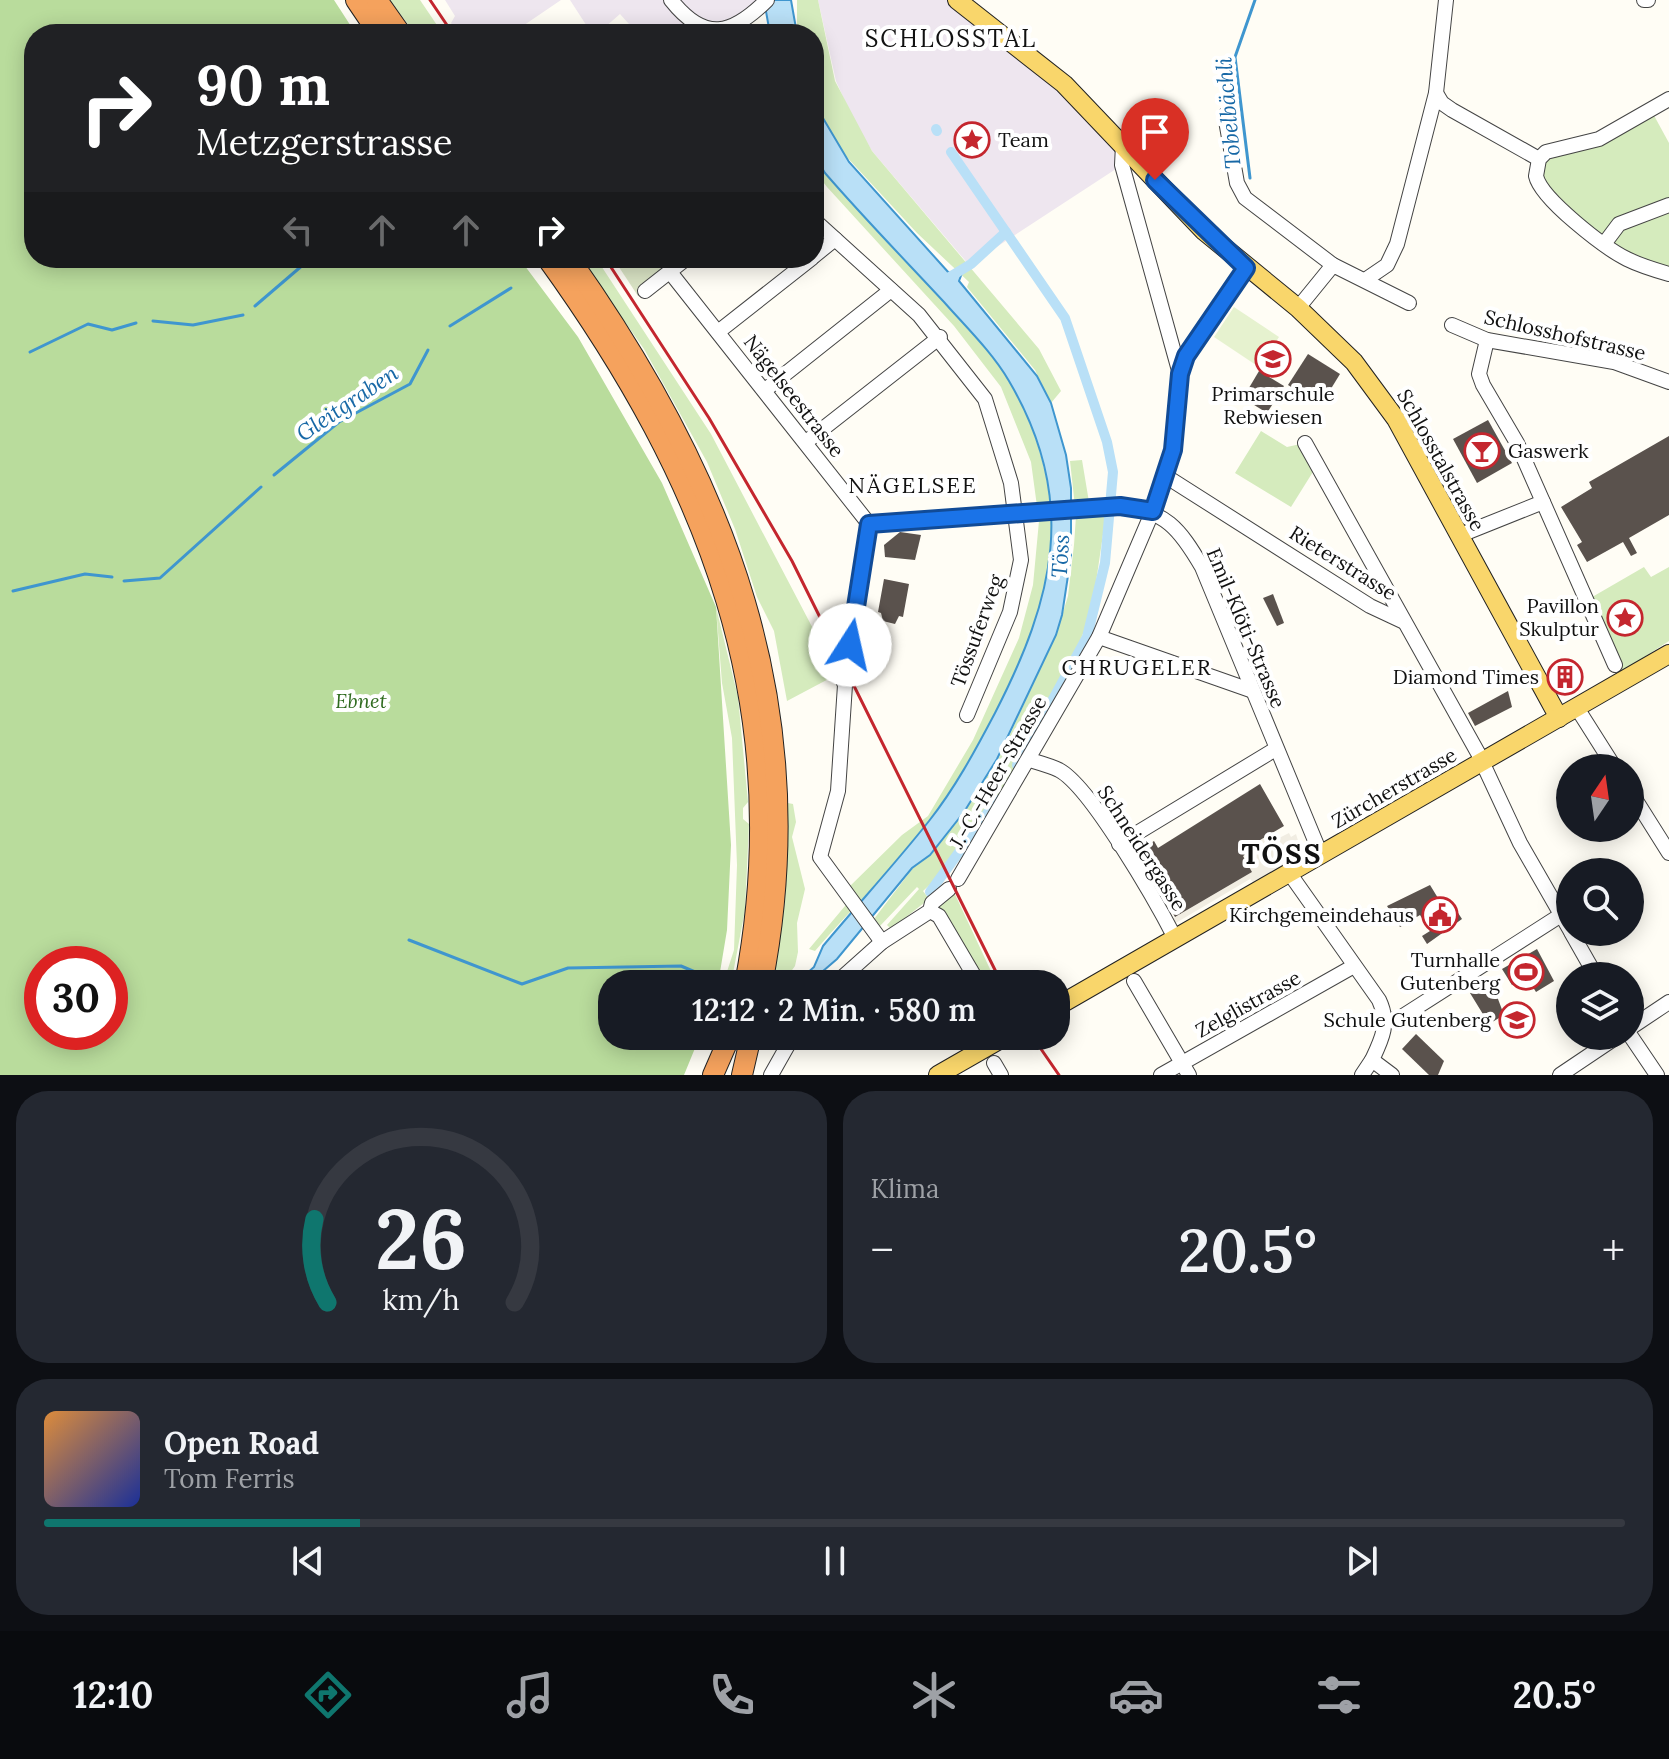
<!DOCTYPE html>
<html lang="de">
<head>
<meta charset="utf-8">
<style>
	:root { --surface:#171b24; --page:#242831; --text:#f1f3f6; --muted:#9ea1a6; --line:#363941; --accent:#0f766e }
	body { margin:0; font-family:Lora,serif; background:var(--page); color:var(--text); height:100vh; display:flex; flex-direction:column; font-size:30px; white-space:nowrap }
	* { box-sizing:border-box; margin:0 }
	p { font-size:26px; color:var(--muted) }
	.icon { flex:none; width:44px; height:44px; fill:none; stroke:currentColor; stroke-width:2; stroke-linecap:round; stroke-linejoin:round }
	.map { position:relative; height:1075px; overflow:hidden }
	.sheet { display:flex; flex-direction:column; gap:16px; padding:16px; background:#0d0f14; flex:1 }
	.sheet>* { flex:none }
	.banner { position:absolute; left:24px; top:24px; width:800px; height:244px; border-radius:32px; box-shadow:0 4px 20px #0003; background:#202124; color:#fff; overflow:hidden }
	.needle { width:52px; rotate:13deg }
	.controls { position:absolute; left:1556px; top:754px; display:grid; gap:16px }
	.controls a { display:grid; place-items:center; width:88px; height:88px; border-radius:50%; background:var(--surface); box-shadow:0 4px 20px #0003; font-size:40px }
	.speed { position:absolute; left:24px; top:946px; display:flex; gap:16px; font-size:40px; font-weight:700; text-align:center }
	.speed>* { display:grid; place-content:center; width:104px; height:104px; border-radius:50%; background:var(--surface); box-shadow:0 4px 20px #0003; line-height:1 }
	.speed .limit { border:12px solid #d22; background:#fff; color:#111 }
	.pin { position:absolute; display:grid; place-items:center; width:68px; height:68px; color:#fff; margin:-82px -34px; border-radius:50% 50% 50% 0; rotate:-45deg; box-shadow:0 0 8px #0007 }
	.pin .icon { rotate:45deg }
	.me { position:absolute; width:88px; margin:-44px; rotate:10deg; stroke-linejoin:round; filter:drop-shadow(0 0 6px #0008) }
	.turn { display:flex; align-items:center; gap:28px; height:168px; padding:0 40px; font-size:36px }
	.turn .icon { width:104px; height:104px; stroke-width:2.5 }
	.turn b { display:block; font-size:56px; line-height:68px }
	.lanes { display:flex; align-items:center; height:76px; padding:0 40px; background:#0003; justify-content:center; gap:40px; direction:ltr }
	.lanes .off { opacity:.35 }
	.big { font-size:60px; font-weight:600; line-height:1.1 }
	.sheet .card { flex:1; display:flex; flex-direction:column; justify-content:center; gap:12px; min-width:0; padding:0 28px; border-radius:32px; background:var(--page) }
	.sheet .dial { align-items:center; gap:0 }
	.dial svg { height:208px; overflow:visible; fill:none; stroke:var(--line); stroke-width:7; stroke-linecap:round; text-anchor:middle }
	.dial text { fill:var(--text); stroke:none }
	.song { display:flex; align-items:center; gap:24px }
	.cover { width:96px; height:96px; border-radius:12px; background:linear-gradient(135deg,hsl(30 70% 55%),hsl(230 70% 35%)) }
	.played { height:8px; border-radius:4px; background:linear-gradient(90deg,var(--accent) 20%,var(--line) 20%) }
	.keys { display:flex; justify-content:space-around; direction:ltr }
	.heat { display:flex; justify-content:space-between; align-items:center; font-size:44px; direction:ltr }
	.sheet .tiles { flex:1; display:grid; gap:16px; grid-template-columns:1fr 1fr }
	.card:last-child { grid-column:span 2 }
	.trip { position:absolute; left:598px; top:970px; width:472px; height:80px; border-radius:32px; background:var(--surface); box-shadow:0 4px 20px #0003; font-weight:600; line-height:80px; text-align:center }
	.tab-bar { display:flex; height:128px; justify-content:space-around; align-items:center; background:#090b0e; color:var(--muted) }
	.tab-bar .icon { width:56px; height:56px }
	.tab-bar .on { color:var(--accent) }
	.tab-bar b { font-size:36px; color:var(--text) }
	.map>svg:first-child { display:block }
</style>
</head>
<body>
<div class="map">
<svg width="1669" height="1075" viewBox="0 0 1669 1075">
	<rect width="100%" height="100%" fill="#fffdf5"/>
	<g fill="#eee6ef">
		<path d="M445,0h116l-50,34h-52l-8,-11 4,-7z"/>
		<path d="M570,0h190l-31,34h-91l-18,-20 -23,20h-5z"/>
		<path d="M818,0h134l151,123 19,42 -153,100 -97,-114 -20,-34 -16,-36z"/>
	</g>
	<g fill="#d5ebbd">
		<path d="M390,0h30l23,34h-28z"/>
		<path d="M797,0h21l17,81 37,70 167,198 22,42 -10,12 -16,-33 -68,-83 2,-5 -52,-49 -73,-79 -30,-51v-69h-17z"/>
		<path d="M1651,110l18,33v131l-65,-30 -57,-57 -5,-10 5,-18z"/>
		<path d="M814,155l11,18c38,44 79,86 119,129 23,25 49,50 66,80 33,58 51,131 38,198 -14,75 -72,178 -117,238 -35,47 -78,89 -116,133l-6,-2 41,-49 -2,-12 54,-53 26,-19 45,-76 46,-102 14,-53 6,-64 -8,-59 -30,-75 -47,-61 -127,-139 -13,-17z"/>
		<path d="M580,258h16l115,176 120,229 -3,4 3,5 5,-1v4l-49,26 -13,-70 -17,-34 -22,-68 -28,-67 -63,-113z"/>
		<path d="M1261,431l26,16 18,-4 11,24 -25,40 -56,-34z"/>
		<path d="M1082,460l9,54h15l-15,102 -13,29 -73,140 -56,82 -26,24 6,8 -38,30 -4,-4 32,-36 -2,-2 -37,39 -6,-7 39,-51 18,-13 33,-43 34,-52 58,-125 12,-39 6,-51 2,-29 -6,-55z"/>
		<path d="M1644,567l7,10 18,-10v74l-51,33 -31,-74z"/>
		<path d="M716,607l22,90 10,105 -5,6v11l6,5 -4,86 -14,74h-8l11,-34 3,-85 -5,-127 -10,-55z"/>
		<path d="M788,803l5,1 3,18 -4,15 13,52 -8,34 1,29 -3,14 -13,18h-9l12,-82z"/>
		<path d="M953,890l44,94h-14l-45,-74 -1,-6z"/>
	</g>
	<path fill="#b9dc9c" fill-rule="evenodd" d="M0,0h334l22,34h-322v224h485l59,79 84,146 54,124 15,238 -4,85 -9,54h-106v52h88l-16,39h-684zM42,964h68v68h-68z"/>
	<path fill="#d9e3c4" d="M613,258h74l-49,38z"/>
	<path fill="#e6f2cf" d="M1234,307l45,30 -20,30 -45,-30z"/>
	<path fill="#f1ede2" d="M1273,833l4,6 12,-6 2,4 5,-3 4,13 4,-1 -1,10 -50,26 -3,-3 -81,48 -2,-4 10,-7 75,-44 -9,-16 14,-8 -2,-5z"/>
	<g fill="#b9e0f7" stroke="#3f96cf" stroke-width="2">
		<path d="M764,0h27l6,34h-27z"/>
		<path d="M814,103l35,59 100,111 10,-3 3,3 -3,8 78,95 14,27 15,52 5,33v68l-9,59 -6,20 -59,124 -33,53 -34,43 -18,13 -75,91 -29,25h-13l19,-17 9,-21c35,-42 72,-82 106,-125 26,-33 46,-70 66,-108 59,-115 84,-213 14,-332 -17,-29 -43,-54 -65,-79 -40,-43 -81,-85 -119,-129l-11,-18z"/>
	</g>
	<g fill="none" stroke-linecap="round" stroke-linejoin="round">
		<g stroke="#3f96cf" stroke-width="3">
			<path d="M1250,178l-15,-121 20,-57"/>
			<path d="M255,306l56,-48"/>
			<path d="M153,321l40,4 50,-10"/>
			<path d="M450,326l61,-38"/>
			<path d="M30,352l58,-28 24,6 24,-7"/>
			<path d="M274,475l65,-53 71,-38 18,-34"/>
			<path d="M124,581l36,-3 101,-91"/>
			<path d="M13,591l72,-17 27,3"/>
			<path d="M409,940l113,44 46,-16 113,-2 26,11"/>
		</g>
		<g stroke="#b9e0f7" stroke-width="10">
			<path d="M936,129l1,2"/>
			<path d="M951,152l114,166 42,124 6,30 -8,91 -18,74 -70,128"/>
			<path d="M948,278l23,-14 35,-32"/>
			<path d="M930,892l67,-92"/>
		</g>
	</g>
	<g fill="#5a524d">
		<path d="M1308,354l32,20 -19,31 -33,-20z"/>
		<path d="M1259,371l25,15 -17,27 -24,-15z"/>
		<path d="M1488,420l24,43 -35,20 -24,-44z"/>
		<path d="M1669,436v79l-40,23 8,15 -6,3 -8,-14 -36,20 -10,-17 5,-3 -21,-35 31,-19 -3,-6z"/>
		<path d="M900,532l21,3 -6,25 -30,-3 -1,-12z"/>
		<path d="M884,579l25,5 -6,33 -4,-1 -4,8 -12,-3 -2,-8 -3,-1z"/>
		<path d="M1273,594l11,29 -7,3 -14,-28z"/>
		<path d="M1559,666h6l4,7 4,-2 6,10 -17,10 -11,-20z"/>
		<path d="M1508,691l4,16 -37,19 -7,-13z"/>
		<path d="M1260,784l24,42 -29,17 3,4 -15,9 9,16 -77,45 -38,-65 17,-11 4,7z"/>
		<path d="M1430,885l11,18 8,-4 13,20 -35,25 -5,-8 8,-5 -10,-16 -20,12 -13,-21z"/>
		<path d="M1537,949l17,32 -18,11 -10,-16 -14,9 -10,-16z"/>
		<path d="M1485,984l5,9 5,-2 9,24 -15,9 -19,-31z"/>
		<path d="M1416,1034l28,27 -6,14h-9l-27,-26z"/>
	</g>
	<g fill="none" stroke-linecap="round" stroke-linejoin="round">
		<defs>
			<g id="minor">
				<path d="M671,0c34,43 61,35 96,0"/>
				<path d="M1644,0h4"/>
				<path d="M1436,93l6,10 10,7 87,49"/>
				<path d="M1669,99l-70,40 -53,13 -7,7 -3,17c5,23 69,72 91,83 14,7 28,11 42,15"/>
				<path d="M1225,115l12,68 8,15 88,67"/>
				<path d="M814,220l105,95 66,84 26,84 10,77 -11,52 -43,103"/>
				<path d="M1604,244l15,-20 50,-19"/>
				<path d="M814,256l21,-17"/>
				<path d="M670,272l199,252 -19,121"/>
				<path d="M1365,280l22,-15 10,-21 39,-151 10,-93"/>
				<path d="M645,291l42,-33"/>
				<path d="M1298,308l35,-43 76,38"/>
				<path d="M1452,325l35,15 127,22 55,20"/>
				<path d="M718,332l94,-74"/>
				<path d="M1487,340l-8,34 4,11 34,58 98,222"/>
				<path d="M1180,374l9,-24 57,-82"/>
				<path d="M765,390l126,-100"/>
				<path d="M806,442l134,-105"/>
				<path d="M1305,443l173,310 42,90 50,87"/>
				<path d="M1167,477l203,129 32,15"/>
				<path d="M869,524l251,-18c45,4 60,23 82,61l119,288"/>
				<path d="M1458,536l85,-34"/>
				<path d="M1099,637l151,53"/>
				<path d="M836,665l9,20 -7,106 -18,66 62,85"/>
				<path d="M1577,708l38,60"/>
				<path d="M1030,760c10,3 21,6 29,10 32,17 98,133 116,168"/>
				<path d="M1630,791l39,62"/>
				<path d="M1119,844l155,-94"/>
				<path d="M1290,874l89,126c11,23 3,39 -7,60l20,15"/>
				<path d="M958,879l141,-242 61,-143 13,-44 7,-76 -58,-209 1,-20"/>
				<path d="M930,911l9,5 40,68"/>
				<path d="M1571,932l25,44"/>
				<path d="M1134,981l55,94"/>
				<path d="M835,984l47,-42 48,-31 2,-8 17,-14"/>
				<path d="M1386,1021l14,-3 161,-103"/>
				<path d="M1630,1028l39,-26"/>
				<path d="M1630,1035l27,40"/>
				<path d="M994,1063l7,12"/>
				<path d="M771,1075l22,-39"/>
				<path d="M1161,1075l193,-109"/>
				<path d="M1362,1075l10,-15"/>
				<path d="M1560,1075l58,-39"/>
			</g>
			<g id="major">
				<path d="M957,0l107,84 140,147 94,77 56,54 42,57 163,299"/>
				<path d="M1056,1007l613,-353"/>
				<path d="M938,1075l68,-39"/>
			</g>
			<g id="highway">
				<path d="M356,0l23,34"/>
				<path d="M377,0l24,34"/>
				<path d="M547,258c161,223 251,448 198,726"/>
				<path d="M569,258c157,221 247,451 193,726"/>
				<path d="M713,1075l17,-39"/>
				<path d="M742,1075l9,-39"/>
			</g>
		</defs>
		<use href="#minor" stroke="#444" stroke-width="16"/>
		<use href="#major" stroke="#222" stroke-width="20"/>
		<use href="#highway" stroke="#222" stroke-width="22"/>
		<use href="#minor" stroke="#fff" stroke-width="14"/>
		<use href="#major" stroke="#f9d66b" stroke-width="18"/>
		<use href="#highway" stroke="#f5a25d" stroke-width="20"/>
		<g stroke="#c4262e" stroke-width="3">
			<path d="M430,0l23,34"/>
			<path d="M605,258l104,160 83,143 210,423"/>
			<path d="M1032,1036l27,39"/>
		</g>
	</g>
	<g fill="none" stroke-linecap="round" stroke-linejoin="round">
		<defs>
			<path id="route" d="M850,645l19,-121 251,-18 33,5 20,-61 7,-76 6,-18 60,-88 -91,-88"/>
		</defs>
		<use href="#route" stroke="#114b97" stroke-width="20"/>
		<use href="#route" stroke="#1a73e8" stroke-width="14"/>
	</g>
	<defs>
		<symbol id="sight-ring" viewBox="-11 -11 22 22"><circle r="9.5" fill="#fff" stroke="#c4262e" stroke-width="1.5"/><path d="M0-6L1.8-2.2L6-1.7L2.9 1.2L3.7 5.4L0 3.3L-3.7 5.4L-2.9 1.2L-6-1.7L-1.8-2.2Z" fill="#c4262e"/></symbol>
		<symbol id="school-ring" viewBox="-11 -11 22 22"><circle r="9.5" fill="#fff" stroke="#c4262e" stroke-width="1.5"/><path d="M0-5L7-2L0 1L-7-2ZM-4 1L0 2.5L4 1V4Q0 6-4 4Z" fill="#c4262e"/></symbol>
		<symbol id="bar-ring" viewBox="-11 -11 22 22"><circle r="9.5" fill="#fff" stroke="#c4262e" stroke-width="1.5"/><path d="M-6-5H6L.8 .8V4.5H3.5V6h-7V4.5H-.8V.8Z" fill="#c4262e"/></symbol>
		<symbol id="building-ring" viewBox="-11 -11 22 22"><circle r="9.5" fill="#fff" stroke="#c4262e" stroke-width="1.5"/><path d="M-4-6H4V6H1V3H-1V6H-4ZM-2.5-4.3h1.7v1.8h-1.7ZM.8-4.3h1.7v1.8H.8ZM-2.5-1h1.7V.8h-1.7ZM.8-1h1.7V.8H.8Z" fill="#c4262e"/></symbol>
		<symbol id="civic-ring" viewBox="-11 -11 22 22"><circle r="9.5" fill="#fff" stroke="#c4262e" stroke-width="1.5"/><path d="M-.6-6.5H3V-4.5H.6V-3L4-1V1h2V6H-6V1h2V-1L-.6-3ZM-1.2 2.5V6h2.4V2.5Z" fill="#c4262e"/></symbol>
		<symbol id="stadium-ring" viewBox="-11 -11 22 22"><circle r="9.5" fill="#fff" stroke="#c4262e" stroke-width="1.5"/><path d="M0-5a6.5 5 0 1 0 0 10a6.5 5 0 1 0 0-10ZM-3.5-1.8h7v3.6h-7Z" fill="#c4262e"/></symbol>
	</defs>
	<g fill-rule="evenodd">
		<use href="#sight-ring" x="952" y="120" width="40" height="40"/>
		<use href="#school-ring" x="1253" y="339" width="40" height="40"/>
		<use href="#bar-ring" x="1462" y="431" width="40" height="40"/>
		<use href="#sight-ring" x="1605" y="598" width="40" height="40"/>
		<use href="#building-ring" x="1545" y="657" width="40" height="40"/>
		<use href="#civic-ring" x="1420" y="895" width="40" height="40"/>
		<use href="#stadium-ring" x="1506" y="952" width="40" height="40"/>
		<use href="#school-ring" x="1497" y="1000" width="40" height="40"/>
	</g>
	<g text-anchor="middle" stroke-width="8" stroke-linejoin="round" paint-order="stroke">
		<g font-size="20" fill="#111" stroke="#fff" text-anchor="end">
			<text x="998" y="147" text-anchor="start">Team</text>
			<text x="1273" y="401" text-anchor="middle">Primarschule<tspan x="1273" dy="23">Rebwiesen</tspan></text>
			<text x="1508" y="458" text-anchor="start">Gaswerk</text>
			<text x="1599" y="613">Pavillon<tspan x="1599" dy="23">Skulptur</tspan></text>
			<text x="1539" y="684">Diamond Times</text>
			<text x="1414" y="922">Kirchgemeindehaus</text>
			<text x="1500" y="967">Turnhalle<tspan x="1500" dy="23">Gutenberg</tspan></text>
			<text x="1491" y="1027">Schule Gutenberg</text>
		</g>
		<g font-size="20" fill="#111" stroke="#fff">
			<text transform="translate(1565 335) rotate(13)" y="7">Schlosshofstrasse</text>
			<text transform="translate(794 396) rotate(52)" y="7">Nägelseestrasse</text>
			<text transform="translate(1441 460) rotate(61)" y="7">Schlosstalstrasse</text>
			<text transform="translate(1343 563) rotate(32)" y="7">Rieterstrasse</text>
			<text transform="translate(1246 628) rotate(67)" y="7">Emil-Klöti-Strasse</text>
			<text transform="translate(977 631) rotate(-70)" y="7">Tössuferweg</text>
			<text transform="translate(998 772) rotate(-60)" y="7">J.-C.-Heer-Strasse</text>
			<text transform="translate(1394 788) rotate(-30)" y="7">Zürcherstrasse</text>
			<text transform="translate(1142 848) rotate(57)" y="7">Schneidergasse</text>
			<text transform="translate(1248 1004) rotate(-29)" y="7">Zelglistrasse</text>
		</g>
		<g font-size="20" font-style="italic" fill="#2f6b1f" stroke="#fff">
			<text x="361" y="708">Ebnet</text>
		</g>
		<g font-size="22" font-style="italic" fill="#1768a6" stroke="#fff">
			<text transform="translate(1228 113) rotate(-95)" y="8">Tobelbächli</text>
			<text transform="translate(347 403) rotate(-34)" y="8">Gleitgraben</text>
			<text transform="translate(1060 556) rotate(-87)" y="8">Töss</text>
		</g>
		<g font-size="22" letter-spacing="2" fill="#111" stroke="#fff">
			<text x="913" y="493">NÄGELSEE</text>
			<text x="1137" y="675">CHRUGELER</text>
		</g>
		<g font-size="24" letter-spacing="2" fill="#111" stroke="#fff">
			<text x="951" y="47">SCHLOSSTAL</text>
		</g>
		<g font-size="28" font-weight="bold" letter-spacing="2" fill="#111" stroke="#fff">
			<text x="1282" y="864">TÖSS</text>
		</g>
	</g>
</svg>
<div class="controls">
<a><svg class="needle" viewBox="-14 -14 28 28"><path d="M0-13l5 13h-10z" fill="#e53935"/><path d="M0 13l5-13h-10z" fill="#9ea1a6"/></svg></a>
<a><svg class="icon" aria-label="search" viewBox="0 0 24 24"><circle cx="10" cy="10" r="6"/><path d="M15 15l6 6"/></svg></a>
<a><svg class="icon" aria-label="layers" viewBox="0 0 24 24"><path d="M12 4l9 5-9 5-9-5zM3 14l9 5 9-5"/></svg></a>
</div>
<div class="speed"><div class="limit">30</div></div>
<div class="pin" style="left:1155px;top:180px;background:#d93025"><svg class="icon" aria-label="arrive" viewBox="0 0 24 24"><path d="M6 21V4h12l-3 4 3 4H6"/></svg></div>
<svg class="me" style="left:850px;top:645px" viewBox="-20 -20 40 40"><circle r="19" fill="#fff"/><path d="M0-13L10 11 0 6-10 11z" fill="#1a73e8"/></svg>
<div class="trip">12:12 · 2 Min. · 580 m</div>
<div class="banner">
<div class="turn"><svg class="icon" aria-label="right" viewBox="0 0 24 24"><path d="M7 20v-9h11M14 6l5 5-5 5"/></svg><div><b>90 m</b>Metzgerstrasse</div></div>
<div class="lanes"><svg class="icon off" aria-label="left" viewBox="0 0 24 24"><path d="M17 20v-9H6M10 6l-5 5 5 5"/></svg><svg class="icon off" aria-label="ahead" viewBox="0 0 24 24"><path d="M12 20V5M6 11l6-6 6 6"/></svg><svg class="icon off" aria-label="ahead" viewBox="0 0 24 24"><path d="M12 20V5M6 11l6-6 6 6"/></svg><svg class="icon" aria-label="right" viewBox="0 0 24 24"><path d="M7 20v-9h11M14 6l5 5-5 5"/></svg></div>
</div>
</div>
<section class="sheet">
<div class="tiles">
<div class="card dial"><svg viewBox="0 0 100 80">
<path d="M14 69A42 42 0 1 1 86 69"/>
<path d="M14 69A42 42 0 0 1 9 37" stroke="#0f766e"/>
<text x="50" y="56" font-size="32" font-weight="700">26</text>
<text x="50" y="72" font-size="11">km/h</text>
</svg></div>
<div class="card"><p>Klima</p>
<div class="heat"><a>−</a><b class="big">20.5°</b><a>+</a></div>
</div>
<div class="card">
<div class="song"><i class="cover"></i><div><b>Open Road</b><p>Tom Ferris</p></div></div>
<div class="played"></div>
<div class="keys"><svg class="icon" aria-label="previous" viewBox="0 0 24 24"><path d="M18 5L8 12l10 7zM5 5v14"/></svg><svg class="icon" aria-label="pause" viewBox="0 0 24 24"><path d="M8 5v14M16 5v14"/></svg><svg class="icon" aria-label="next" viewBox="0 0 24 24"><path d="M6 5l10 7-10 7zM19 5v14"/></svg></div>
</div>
</div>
</section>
<nav class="tab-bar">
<b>12:10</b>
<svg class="icon on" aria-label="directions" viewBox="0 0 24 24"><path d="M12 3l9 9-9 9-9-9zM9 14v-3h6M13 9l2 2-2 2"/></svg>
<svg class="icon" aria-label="music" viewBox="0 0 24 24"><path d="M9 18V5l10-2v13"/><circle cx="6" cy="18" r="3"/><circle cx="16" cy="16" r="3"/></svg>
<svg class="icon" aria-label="phone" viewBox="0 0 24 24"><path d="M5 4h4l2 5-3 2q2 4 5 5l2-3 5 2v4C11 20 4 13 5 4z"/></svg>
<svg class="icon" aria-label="climate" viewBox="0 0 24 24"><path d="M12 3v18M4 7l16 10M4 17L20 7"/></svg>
<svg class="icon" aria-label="car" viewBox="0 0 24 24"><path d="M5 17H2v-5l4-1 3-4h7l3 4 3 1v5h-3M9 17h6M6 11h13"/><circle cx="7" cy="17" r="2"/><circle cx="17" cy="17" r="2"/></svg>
<svg class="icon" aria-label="filters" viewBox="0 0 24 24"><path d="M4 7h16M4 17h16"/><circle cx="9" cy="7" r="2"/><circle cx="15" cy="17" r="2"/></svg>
<b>20.5°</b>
</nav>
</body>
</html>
